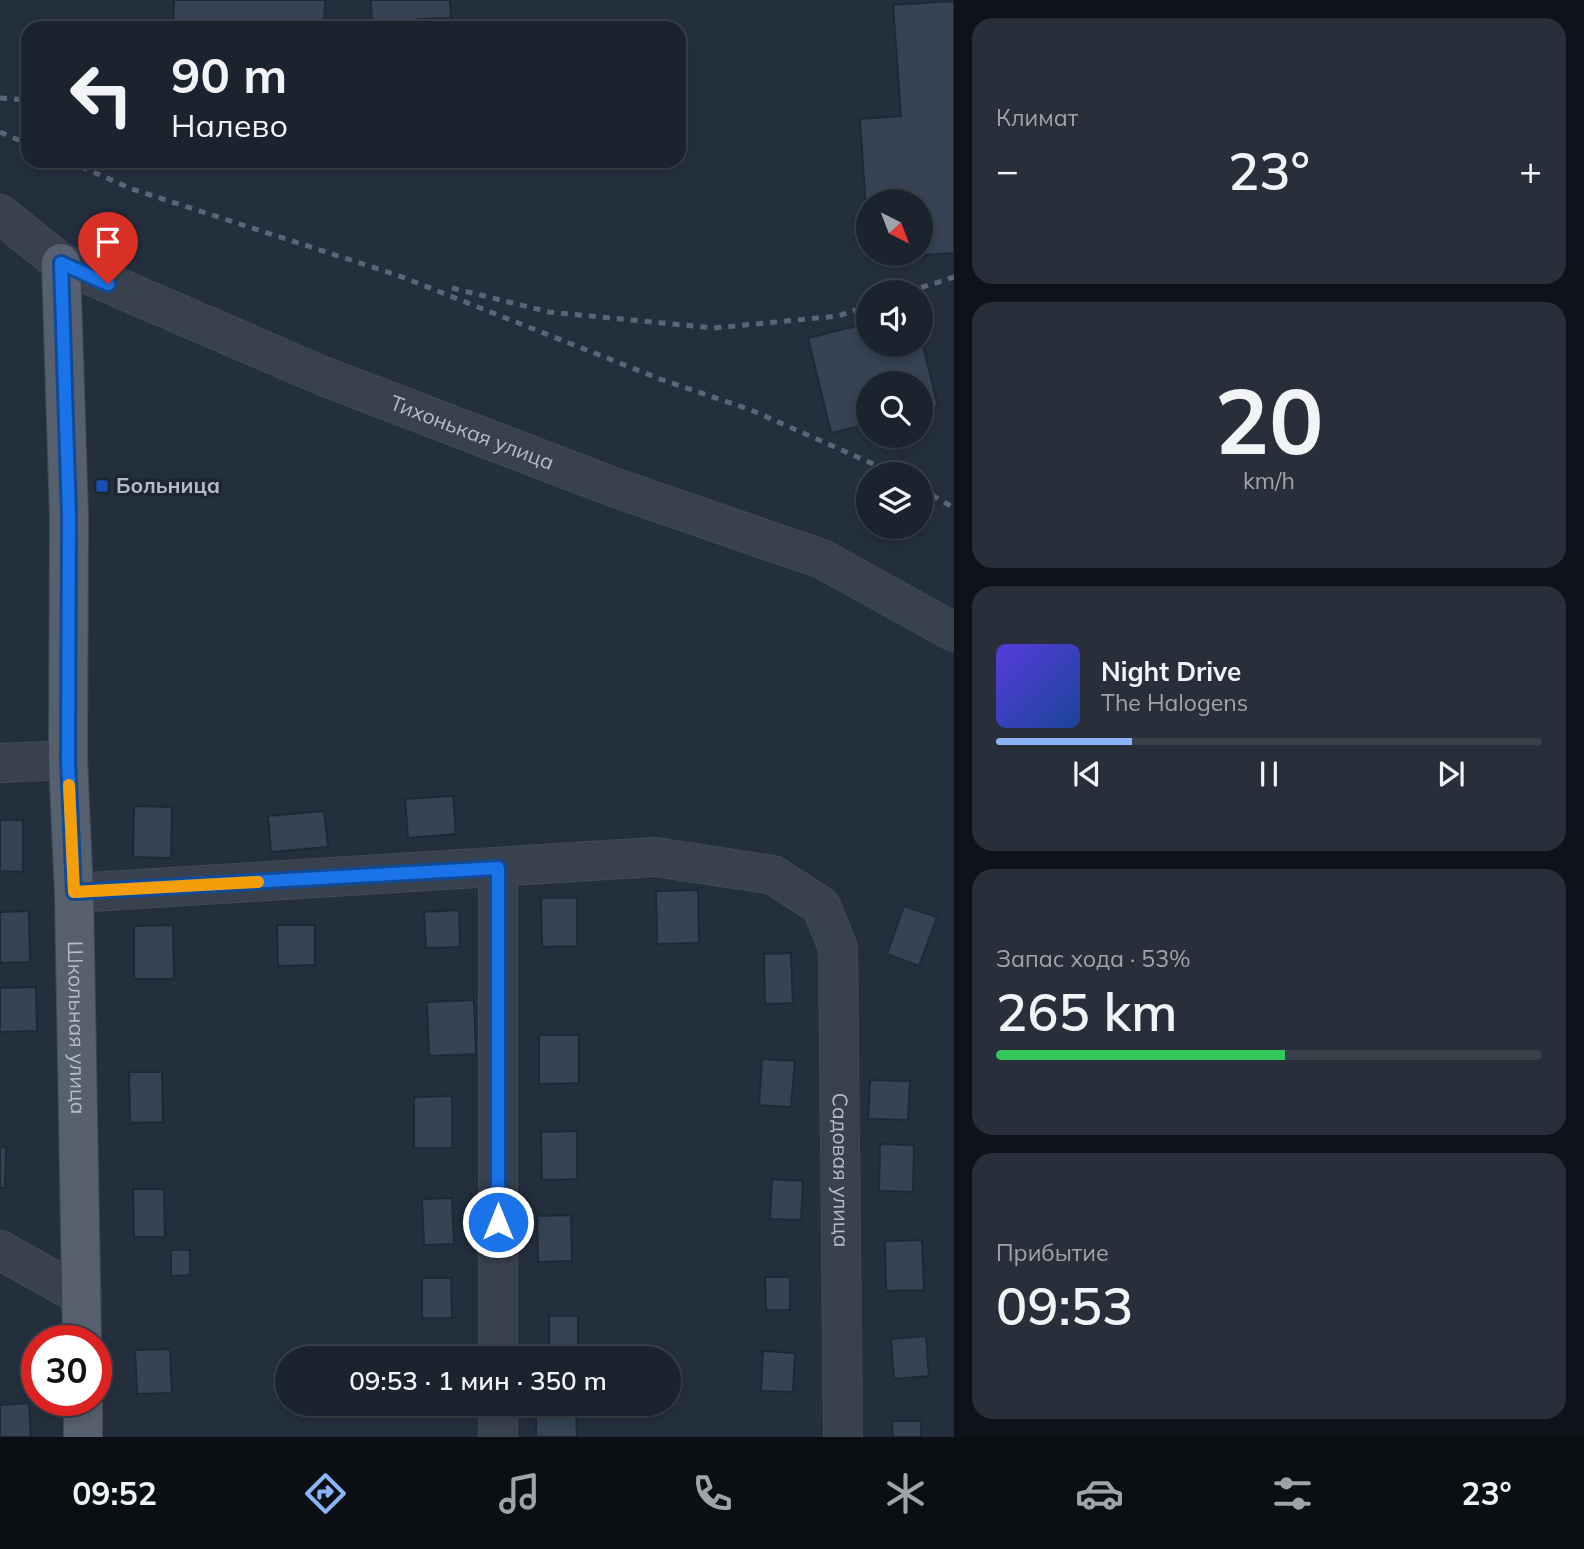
<!DOCTYPE html>
<html lang="ru">
<head>
<meta charset="utf-8">
<style>
	:root { --surface:#1b232e; --page:#282f3a; --text:#f1f3f6; --muted:#a0a4aa; --line:#39404a; --accent:#8ab4f8 }
	body { margin:0; font-family:Mulish,sans-serif; background:var(--page); color:var(--text); height:100vh; display:flex; flex-direction:column; font-size:26px; white-space:nowrap }
	* { box-sizing:border-box; margin:0 }
	p { font-size:23px; color:var(--muted) }
	.icon { flex:none; width:38px; height:38px; fill:none; stroke:currentColor; stroke-width:2; stroke-linecap:round; stroke-linejoin:round }
	.map { position:relative; flex:1; overflow:hidden }
	.panel { display:flex; flex-direction:column; gap:18px; padding:18px; background:#0f1319; width:630px }
	.panel>* { flex:none }
	.top-card { position:absolute; left:21px; top:21px; width:665px; height:147px; border-radius:21px; box-shadow:0 4px 10px #0003,0 0 0 2px var(--line); background:#1b232e; color:var(--text); overflow:hidden }
	.needle { width:46px; rotate:138deg }
	.controls { position:absolute; left:856px; top:189px; display:grid; gap:14px }
	.controls a { display:grid; place-items:center; width:77px; height:77px; border-radius:50%; background:var(--surface); box-shadow:0 4px 10px #0003,0 0 0 2px var(--line); font-size:35px }
	.speed { position:absolute; left:21px; top:1325px; display:flex; gap:14px; font-size:35px; font-weight:700; text-align:center }
	.speed>* { display:grid; place-content:center; width:91px; height:91px; border-radius:50%; background:var(--surface); box-shadow:0 4px 10px #0003,0 0 0 2px var(--line); line-height:1 }
	.speed .limit { border:10px solid #d22; background:#fff; color:#111 }
	.pin { position:absolute; display:grid; place-items:center; width:60px; height:60px; color:#fff; margin:-72px -30px; border-radius:50% 50% 50% 0; rotate:-45deg; box-shadow:0 0 7px #0007 }
	.pin .icon { rotate:45deg }
	.me { position:absolute; width:77px; margin:-38px; rotate:0deg; stroke-linejoin:round; filter:drop-shadow(0 0 5px #0008) }
	.turn { display:flex; align-items:center; gap:24px; height:147px; padding:0 35px; font-size:32px }
	.turn .icon { width:91px; height:91px; stroke-width:2.5 }
	.turn b { display:block; font-size:49px; line-height:60px }
	.big { font-size:52px; font-weight:600; line-height:1.1 }
	.panel .card { flex:1; display:flex; flex-direction:column; justify-content:center; gap:10px; min-width:0; padding:0 24px; border-radius:21px; background:var(--page) }
	.panel .dial { align-items:center; gap:0 }
	.dial b { font-size:91px; line-height:1 }
	.song { display:flex; align-items:center; gap:21px }
	.cover { width:84px; height:84px; border-radius:10px; background:linear-gradient(135deg,hsl(250 70% 55%),hsl(220 70% 35%)) }
	.played { height:7px; border-radius:4px; background:linear-gradient(90deg,var(--accent) 25%,var(--line) 25%) }
	.keys { display:flex; justify-content:space-around; direction:ltr }
	.heat { display:flex; justify-content:space-between; align-items:center; font-size:38px; direction:ltr }
	.charge { height:10px; border-radius:5px; background:linear-gradient(90deg,#34c759 53%,var(--line) 0) }
	.trip { position:absolute; left:275px; top:1346px; width:406px; height:70px; border-radius:35px; background:var(--surface); box-shadow:0 4px 10px #0003,0 0 0 2px var(--line); font-weight:600; line-height:70px; text-align:center }
	.menu { display:flex; height:112px; justify-content:space-around; align-items:center; background:#0b0e12; color:var(--muted) }
	.menu .icon { width:49px; height:49px }
	.menu .current { color:var(--accent) }
	.menu b { font-size:32px; color:var(--text) }
	main { display:flex; flex:1; min-height:0 }
	.map>svg:first-child { display:block }
</style>
</head>
<body>
<main>
<div class="map">
<svg width="954" height="1437" viewBox="0 0 954 1437">
	<rect width="100%" height="100%" fill="#242f3e"/>
	<g fill="#364354" stroke="#1f2835" stroke-width="2">
		<path d="M174,0h151l-1,28h-151z"/>
		<path d="M371,0h79l1,18 -33,1 1,9h-47z"/>
		<path d="M954,1v252l-85,6v-5h51v-53h-52v43l-8,-125 41,-3 -8,-111z"/>
		<path d="M868,323v22h52v-11l18,72 -18,5v-28h-52v41l-37,9 -23,-95z"/>
		<path d="M453,796l3,38 -48,4 -3,-39z"/>
		<path d="M134,806l38,1 -1,51 -38,-1z"/>
		<path d="M324,811l4,36 -57,5 -3,-36z"/>
		<path d="M0,820h23v52l-23,-1z"/>
		<path d="M698,890l1,53 -42,1 -1,-53z"/>
		<path d="M541,898h36v48l-35,1z"/>
		<path d="M904,906l33,11 -18,49 -32,-12z"/>
		<path d="M459,910l1,37 -34,1 -2,-36z"/>
		<path d="M29,911l1,51 -30,1v-51z"/>
		<path d="M173,925l1,54h-40v-53z"/>
		<path d="M277,925h38v40l-37,1z"/>
		<path d="M791,953l2,50 -28,1 -1,-50z"/>
		<path d="M36,987l1,44 -37,1v-44z"/>
		<path d="M474,1000l2,54 -47,2 -2,-54z"/>
		<path d="M539,1035h40v48l-40,1z"/>
		<path d="M762,1059l33,2 -4,46 -32,-2z"/>
		<path d="M129,1072h33l1,50 -33,1z"/>
		<path d="M870,1080l40,1 -2,39 -40,-1z"/>
		<path d="M452,1096v52h-38v-51z"/>
		<path d="M577,1131v48l-35,1 -1,-48z"/>
		<path d="M880,1144l34,1 -1,47 -34,-1z"/>
		<path d="M0,1147h6l-1,41h-5z"/>
		<path d="M772,1179l31,2 -2,39 -31,-1z"/>
		<path d="M133,1189h31l1,48h-31z"/>
		<path d="M452,1198l2,46 -30,1 -2,-46z"/>
		<path d="M571,1215l1,46 -34,1 -1,-46z"/>
		<path d="M922,1240l2,50 -38,1 -1,-50z"/>
		<path d="M171,1250h19v25l-19,1z"/>
		<path d="M765,1277h25v33h-24z"/>
		<path d="M422,1278h29l1,40h-30z"/>
		<path d="M549,1316h29v39l-29,1z"/>
		<path d="M926,1336l3,40 -35,3 -3,-40z"/>
		<path d="M170,1349l2,44 -35,1 -2,-44z"/>
		<path d="M763,1351l32,2 -2,39 -32,-1z"/>
		<rect x="386" y="1354" width="32" height="4"/>
		<path d="M29,1403l2,34h-31v-32z"/>
		<path d="M576,1414l1,23h-41v-22z"/>
		<path d="M892,1421h29v16h-28z"/>
	</g>
	<g fill="none" stroke-linecap="round" stroke-linejoin="round">
		<defs>
			<g id="minor">
				<path id="s1" d="M0,214l61,49 262,113 293,112 206,71 132,73"/>
				<path d="M0,763l68,-3"/>
				<path d="M498,868v490"/>
				<path id="s2" d="M74,893l581,-36 118,18 48,31 17,42 5,489"/>
				<path d="M0,1250l82,46"/>
				<path d="M498,1404v33"/>
			</g>
			<g id="major">
				<path id="s3" d="M61,263l8,253 -1,244 6,133 8,447"/>
				<path d="M83,1400v37"/>
			</g>
		</defs>
		<use href="#minor" stroke="#414a57" stroke-width="40"/>
		<use href="#major" stroke="#414a57" stroke-width="40"/>
		<use href="#minor" stroke="#38414e" stroke-width="38"/>
		<use href="#major" stroke="#56606e" stroke-width="38"/>
		<g stroke="#5a6575" stroke-width="5" stroke-dasharray="7 7" stroke-linecap="butt">
			<path d="M0,98l28,2"/>
			<path d="M0,132l28,12"/>
			<path d="M68,161l64,28 265,86 263,104 91,31 145,64"/>
			<path d="M452,288l97,24 165,16 124,-12 30,-10"/>
			<path d="M908,292l46,-15"/>
			<path d="M920,488l34,20"/>
		</g>
	</g>
	<g fill="none" stroke-linecap="round" stroke-linejoin="round">
		<defs>
			<path id="route" d="M108,284l-47,-21 8,253 -1,244 6,132 424,-24v354"/>
		</defs>
		<use href="#route" stroke="#114b97" stroke-width="18"/>
		<use href="#route" stroke="#1a73e8" stroke-width="12"/>
		<path stroke="#f59e0b" stroke-width="12" d="M69,785l5,107 184,-10"/>
	</g>
	<rect fill="#1a4fb4" stroke="#1d2633" stroke-width="2.5" x="95" y="479" width="14" height="14" rx="3.5"/>
	<g text-anchor="middle" stroke-width="7" stroke-linejoin="round" paint-order="stroke">
		<g font-size="21" fill="#b4bcc9" stroke="#1d2633">
			<text dy="7" stroke="none"><textPath href="#s1" startOffset="523">Тихонькая улица</textPath></text>
			<text dy="7" stroke="none"><textPath href="#s3" startOffset="765">Школьная улица</textPath></text>
			<text dy="7" stroke="none"><textPath href="#s2" startOffset="1026">Садовая улица</textPath></text>
		</g>
		<g font-size="21" font-weight="bold" fill="#b4bcc9" stroke="#1d2633" text-anchor="start">
			<text x="116" y="493">Больница</text>
		</g>
	</g>
</svg>
<div class="controls">
<a><svg class="needle" viewBox="-14 -14 28 28"><path d="M0-13l5 13h-10z" fill="#e53935"/><path d="M0 13l5-13h-10z" fill="#a0a4aa"/></svg></a>
<a><svg class="icon" aria-label="sound" viewBox="0 0 24 24"><path d="M4 9h4l5-4v14l-5-4H4zM17 9q2 3 0 6"/></svg></a>
<a><svg class="icon" aria-label="search" viewBox="0 0 24 24"><circle cx="10" cy="10" r="6"/><path d="M15 15l6 6"/></svg></a>
<a><svg class="icon" aria-label="layers" viewBox="0 0 24 24"><path d="M12 4l9 5-9 5-9-5zM3 14l9 5 9-5"/></svg></a>
</div>
<div class="speed"><div class="limit">30</div></div>
<div class="pin" style="left:108px;top:284px;background:#d93025"><svg class="icon" aria-label="arrive" viewBox="0 0 24 24"><path d="M6 21V4h12l-3 4 3 4H6"/></svg></div>
<svg class="me" style="left:498px;top:1222px" viewBox="-20 -20 40 40"><circle r="17" fill="#1a73e8" stroke="#fff" stroke-width="3"/><path d="M0-11L8 9 0 5-8 9z" fill="#fff"/></svg>
<div class="trip">09:53 · 1 мин · 350 m</div>
<div class="top-card">
<div class="turn"><svg class="icon" aria-label="left" viewBox="0 0 24 24"><path d="M17 20v-9H6M10 6l-5 5 5 5"/></svg><div><b>90 m</b>Налево</div></div>
</div>
</div>
<section class="panel">
<div class="card"><p>Климат</p>
<div class="heat"><a>−</a><b class="big">23°</b><a>+</a></div>
</div>
<div class="card dial"><b>20</b><p>km/h</p></div>
<div class="card">
<div class="song"><i class="cover"></i><div><b>Night Drive</b><p>The Halogens</p></div></div>
<div class="played"></div>
<div class="keys"><svg class="icon" aria-label="previous" viewBox="0 0 24 24"><path d="M18 5L8 12l10 7zM5 5v14"/></svg><svg class="icon" aria-label="pause" viewBox="0 0 24 24"><path d="M8 5v14M16 5v14"/></svg><svg class="icon" aria-label="next" viewBox="0 0 24 24"><path d="M6 5l10 7-10 7zM19 5v14"/></svg></div>
</div>
<div class="card"><p>Запас хода · 53%</p><b class="big">265 km</b><div class="charge"></div></div>
<div class="card"><p>Прибытие</p><b class="big">09:53</b></div>
</section>
</main>
<nav class="menu">
<b>09:52</b>
<svg class="icon current" aria-label="directions" viewBox="0 0 24 24"><path d="M12 3l9 9-9 9-9-9zM9 14v-3h6M13 9l2 2-2 2"/></svg>
<svg class="icon" aria-label="music" viewBox="0 0 24 24"><path d="M9 18V5l10-2v13"/><circle cx="6" cy="18" r="3"/><circle cx="16" cy="16" r="3"/></svg>
<svg class="icon" aria-label="phone" viewBox="0 0 24 24"><path d="M5 4h4l2 5-3 2q2 4 5 5l2-3 5 2v4C11 20 4 13 5 4z"/></svg>
<svg class="icon" aria-label="climate" viewBox="0 0 24 24"><path d="M12 3v18M4 7l16 10M4 17L20 7"/></svg>
<svg class="icon" aria-label="car" viewBox="0 0 24 24"><path d="M5 17H2v-5l4-1 3-4h7l3 4 3 1v5h-3M9 17h6M6 11h13"/><circle cx="7" cy="17" r="2"/><circle cx="17" cy="17" r="2"/></svg>
<svg class="icon" aria-label="filters" viewBox="0 0 24 24"><path d="M4 7h16M4 17h16"/><circle cx="9" cy="7" r="2"/><circle cx="15" cy="17" r="2"/></svg>
<b>23°</b>
</nav>
</body>
</html>
